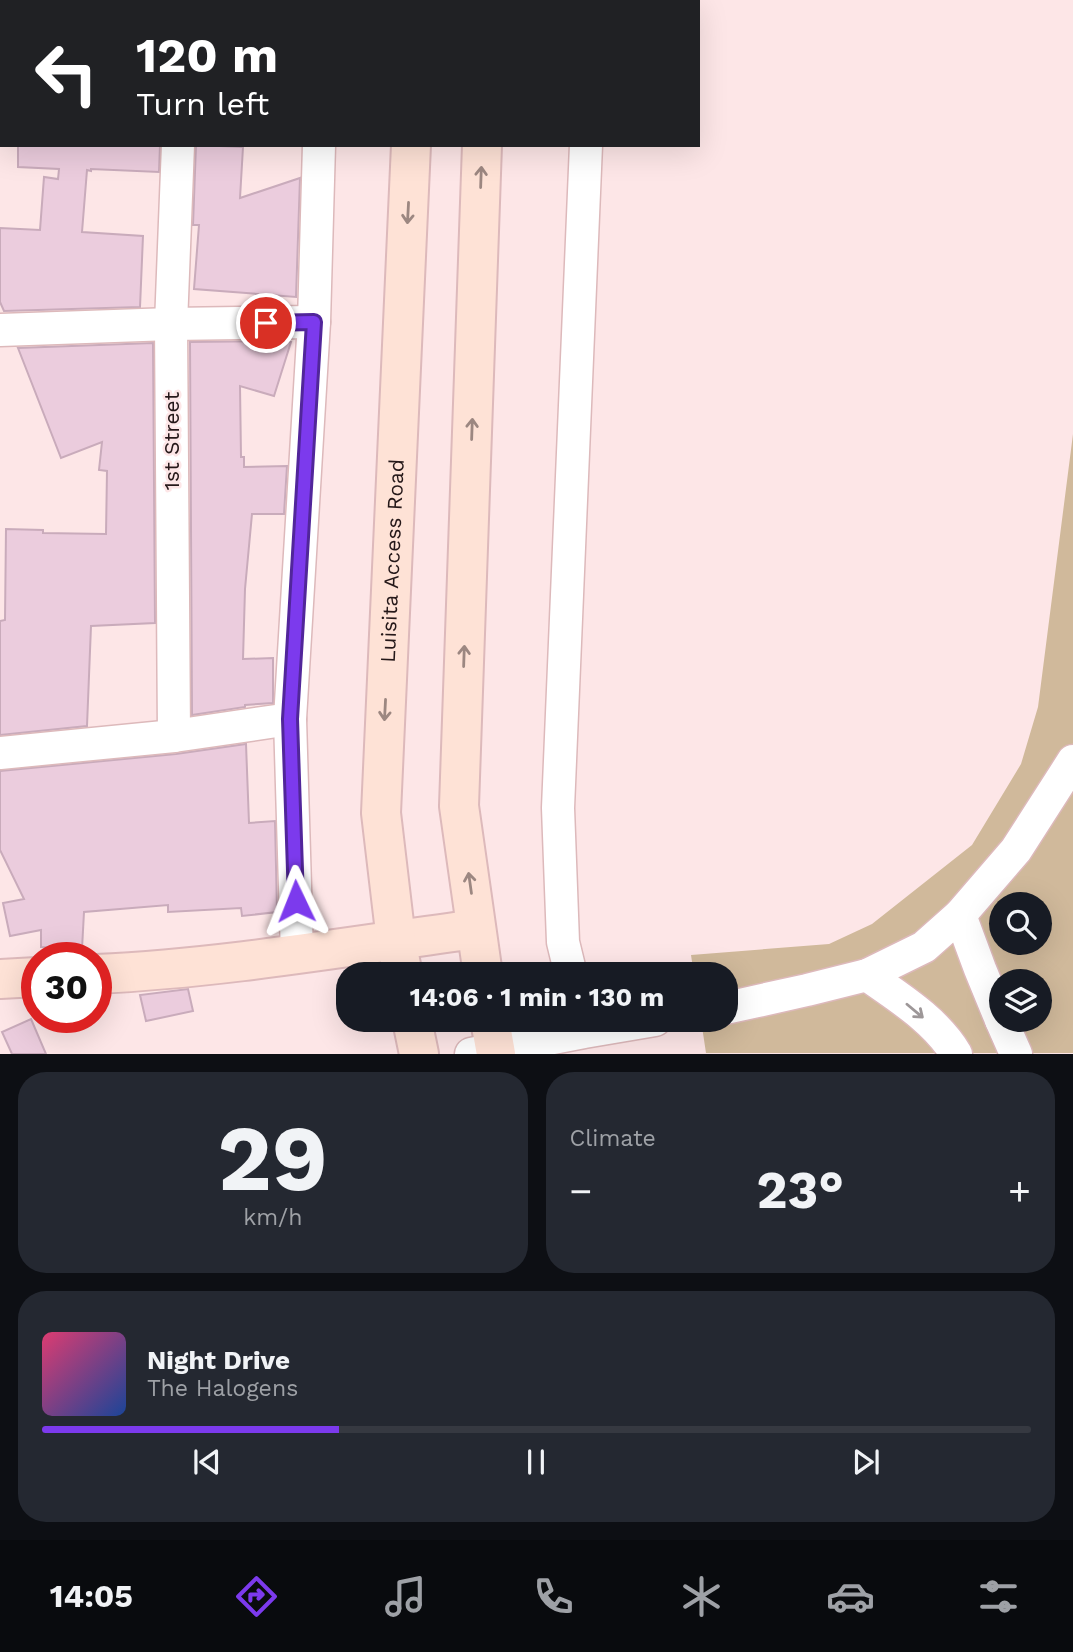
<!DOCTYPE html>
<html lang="en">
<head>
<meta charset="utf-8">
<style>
	:root { --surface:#171b24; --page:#242831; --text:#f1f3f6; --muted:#9ea1a6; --line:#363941; --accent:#7c3aed }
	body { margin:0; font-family:"Work Sans",sans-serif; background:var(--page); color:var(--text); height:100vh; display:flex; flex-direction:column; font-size:26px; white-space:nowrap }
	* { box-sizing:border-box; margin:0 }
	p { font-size:23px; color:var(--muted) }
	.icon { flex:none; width:38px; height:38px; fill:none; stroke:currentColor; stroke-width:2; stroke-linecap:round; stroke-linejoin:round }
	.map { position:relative; height:1054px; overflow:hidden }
	.side { display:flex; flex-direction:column; gap:18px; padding:18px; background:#0d0f14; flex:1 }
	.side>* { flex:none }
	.top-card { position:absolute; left:0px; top:0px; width:700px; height:147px; box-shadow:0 7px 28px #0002; background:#202124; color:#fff; overflow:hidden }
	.tools { position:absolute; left:989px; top:892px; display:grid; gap:14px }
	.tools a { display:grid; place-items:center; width:63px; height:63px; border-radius:50%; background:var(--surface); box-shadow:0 7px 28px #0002; font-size:35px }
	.speed { position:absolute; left:21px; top:942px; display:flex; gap:14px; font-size:35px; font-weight:700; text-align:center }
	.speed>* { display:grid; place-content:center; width:91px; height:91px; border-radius:50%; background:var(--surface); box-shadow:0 7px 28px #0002; line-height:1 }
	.speed .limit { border:10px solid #d22; background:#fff; color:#111 }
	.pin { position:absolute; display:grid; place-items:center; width:60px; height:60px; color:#fff; margin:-30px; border:4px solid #fff; border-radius:50%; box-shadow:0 2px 7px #0007 }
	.me { position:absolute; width:77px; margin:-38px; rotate:358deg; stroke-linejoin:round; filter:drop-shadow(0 0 5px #0008) }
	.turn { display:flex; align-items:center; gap:24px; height:147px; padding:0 21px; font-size:32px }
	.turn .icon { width:91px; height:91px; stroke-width:2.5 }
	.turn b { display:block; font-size:49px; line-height:60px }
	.big { font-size:52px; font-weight:700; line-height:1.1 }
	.side .widget { flex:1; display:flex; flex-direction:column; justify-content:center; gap:10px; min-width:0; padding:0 24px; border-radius:28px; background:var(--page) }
	.side .dial { align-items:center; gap:0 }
	.dial b { font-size:91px; line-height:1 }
	.song { display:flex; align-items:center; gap:21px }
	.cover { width:84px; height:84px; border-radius:10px; background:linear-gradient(135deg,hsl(340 70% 55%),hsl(220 70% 35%)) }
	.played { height:7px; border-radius:4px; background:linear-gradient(90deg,var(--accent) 30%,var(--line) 30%) }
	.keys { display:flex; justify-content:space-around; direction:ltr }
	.heat { display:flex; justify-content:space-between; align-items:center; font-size:38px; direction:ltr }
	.side .tiles { flex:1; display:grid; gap:18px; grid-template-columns:1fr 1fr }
	.widget:last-child { grid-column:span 2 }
	.trip { position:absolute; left:336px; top:962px; width:402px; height:70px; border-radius:28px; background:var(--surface); box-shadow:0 7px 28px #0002; font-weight:700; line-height:70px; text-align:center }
	.tabs { display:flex; height:112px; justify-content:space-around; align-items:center; background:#090b0e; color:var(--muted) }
	.tabs .icon { width:49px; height:49px }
	.tabs .active { color:var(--accent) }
	.tabs b { font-size:32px; color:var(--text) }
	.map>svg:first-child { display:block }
</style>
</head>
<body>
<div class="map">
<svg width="1073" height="1054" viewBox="0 0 1073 1054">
	<rect width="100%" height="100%" fill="#fde6e7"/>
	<path fill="#d0b99b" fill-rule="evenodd" d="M1073,434v619h-367l-5,-33h25v-45h-32l-3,-20 138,-11 43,-20 100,-79 49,-81 17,-57zM1001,905h39v38h-39zM1001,982h39v38h-39z"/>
	<g fill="#ebccdd" stroke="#c9abbb" stroke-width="2">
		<path d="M18,145h142l-1,27 -68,-3v2l-4,-1 -5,62 61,4 -3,71 -136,4 -4,-9v-74l40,2 4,-53 14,2 1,-10 -41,-2z"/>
		<path d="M196,145l47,2 -3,51 60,-20 -4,119 -102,-8 5,-64h-6z"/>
		<path d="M287,341l4,1 -17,54 -34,-10 1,71h3v10l43,-1 -3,48h-32l-7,75 -2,70 30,-1v45l-28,2v2l-53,8 -2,-373z"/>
		<path d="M153,343l2,280 -64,3 -4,100 -87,9v-114l5,-1 1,-91 37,1v3l63,1 1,-63 -8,-1 3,-28 -41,16 -43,-110z"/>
		<path d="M246,744l3,79 26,-2 2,91 -35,4 -1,-8 -73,4v-7l-84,7 -2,37 -41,-2v-17l-31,6 -7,-33 21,-4 -24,-49v-79l176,-17z"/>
		<path d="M188,989l5,22 -47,10 -6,-26z"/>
		<path d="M31,1019l15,35h-34l-10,-22z"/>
	</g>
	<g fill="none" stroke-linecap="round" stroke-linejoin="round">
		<defs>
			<g id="street">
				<path d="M183,2l1,-2"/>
				<path d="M324,2v-2"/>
				<path d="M592,2v-2"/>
				<path d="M0,330l171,-6 143,-2"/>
				<path d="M174,736l-3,-412 7,-179"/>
				<path d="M0,753l174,-17 116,-17"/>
				<path d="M960,915l20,54 21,51"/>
				<path d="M297,954l-7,-235 24,-397 5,-177"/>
				<path d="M571,975l-8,-33 -5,-134 28,-663"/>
				<path d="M867,975c31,22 69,45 89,79"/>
				<path d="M726,1008l81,-18 60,-15 57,-28 36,-32 56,-65 57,-89"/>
				<path d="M1001,1020l15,34"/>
				<path d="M471,1054l113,-22 71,-12"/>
			</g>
			<g id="secondary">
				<path d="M418,2v-2"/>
				<path d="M488,2v-2"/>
				<path d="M482,145l-23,661 24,169"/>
				<path d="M96,974c128,-6 254,-28 380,-45"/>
				<path id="s1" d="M403,975l-7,-35 -15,-127 30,-668"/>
				<path d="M0,979l37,-2"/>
				<path d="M412,1020l7,34"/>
				<path d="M490,1020l6,34"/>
			</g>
		</defs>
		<use href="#street" stroke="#ddb9bb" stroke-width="35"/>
		<use href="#secondary" stroke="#ddb9bb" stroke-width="42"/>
		<use href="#street" stroke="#fff" stroke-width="32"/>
		<use href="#secondary" stroke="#fee2d6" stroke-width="38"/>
	</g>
	<defs><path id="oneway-shaft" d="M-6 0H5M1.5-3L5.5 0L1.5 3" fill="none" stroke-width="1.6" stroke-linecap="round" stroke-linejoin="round" transform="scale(1.75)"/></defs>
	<g stroke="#9c8781">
		<use href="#oneway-shaft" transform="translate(481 177) rotate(-88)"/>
		<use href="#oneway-shaft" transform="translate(408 213) rotate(93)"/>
		<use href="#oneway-shaft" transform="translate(472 429) rotate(-88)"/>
		<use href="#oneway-shaft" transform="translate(464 656) rotate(-88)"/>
		<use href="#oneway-shaft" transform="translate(385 710) rotate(93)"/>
		<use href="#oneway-shaft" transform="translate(470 883) rotate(-98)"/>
	</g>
	<use stroke="#9d9798" href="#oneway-shaft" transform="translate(915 1011) rotate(40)"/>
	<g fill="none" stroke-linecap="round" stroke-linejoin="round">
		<defs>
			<path id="route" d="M266,323l48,-1 -24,397 6,182"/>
		</defs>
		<use href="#route" stroke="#51269a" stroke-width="18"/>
		<use href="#route" stroke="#7c3aed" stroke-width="12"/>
	</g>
	<g text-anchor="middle" stroke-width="5" stroke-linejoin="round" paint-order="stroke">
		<g font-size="21" fill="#251819" stroke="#fde6e7">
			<text transform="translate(172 441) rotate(-90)" y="7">1st Street</text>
			<text dy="7" stroke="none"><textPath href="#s1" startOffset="416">Luisita Access Road</textPath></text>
		</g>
	</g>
</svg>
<div class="tools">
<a><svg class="icon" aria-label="search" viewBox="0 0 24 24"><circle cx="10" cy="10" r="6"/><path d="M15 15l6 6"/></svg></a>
<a><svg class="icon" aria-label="layers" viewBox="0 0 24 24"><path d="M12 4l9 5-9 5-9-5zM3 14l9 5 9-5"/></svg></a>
</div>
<div class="speed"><div class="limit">30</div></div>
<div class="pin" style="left:266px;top:323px;background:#d93025"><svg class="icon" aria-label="arrive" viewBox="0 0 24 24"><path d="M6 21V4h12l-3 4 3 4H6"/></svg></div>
<svg class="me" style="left:296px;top:901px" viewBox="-20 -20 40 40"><path d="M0-17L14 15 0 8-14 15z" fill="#7c3aed" stroke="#fff" stroke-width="4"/></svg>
<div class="trip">14:06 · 1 min · 130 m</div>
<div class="top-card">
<div class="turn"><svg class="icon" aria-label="left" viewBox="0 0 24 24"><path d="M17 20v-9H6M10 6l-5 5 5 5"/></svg><div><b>120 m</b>Turn left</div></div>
</div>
</div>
<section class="side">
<div class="tiles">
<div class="widget dial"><b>29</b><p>km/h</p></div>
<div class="widget"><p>Climate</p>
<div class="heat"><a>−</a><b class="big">23°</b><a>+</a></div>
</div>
<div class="widget">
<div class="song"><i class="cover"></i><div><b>Night Drive</b><p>The Halogens</p></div></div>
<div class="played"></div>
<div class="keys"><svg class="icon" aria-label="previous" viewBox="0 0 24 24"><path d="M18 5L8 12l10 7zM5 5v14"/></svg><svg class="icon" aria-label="pause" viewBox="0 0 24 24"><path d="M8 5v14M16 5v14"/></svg><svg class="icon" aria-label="next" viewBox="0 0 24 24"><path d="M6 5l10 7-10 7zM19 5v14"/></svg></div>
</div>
</div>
</section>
<nav class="tabs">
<b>14:05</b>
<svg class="icon active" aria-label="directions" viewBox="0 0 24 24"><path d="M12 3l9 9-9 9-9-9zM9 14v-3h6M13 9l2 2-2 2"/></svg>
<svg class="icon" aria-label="music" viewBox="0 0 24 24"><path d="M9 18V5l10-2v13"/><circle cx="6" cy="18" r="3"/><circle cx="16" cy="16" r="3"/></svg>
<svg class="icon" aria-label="phone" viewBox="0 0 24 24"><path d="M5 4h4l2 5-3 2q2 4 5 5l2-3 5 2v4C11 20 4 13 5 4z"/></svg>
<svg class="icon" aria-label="climate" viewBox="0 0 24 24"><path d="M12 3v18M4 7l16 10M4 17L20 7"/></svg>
<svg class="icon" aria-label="car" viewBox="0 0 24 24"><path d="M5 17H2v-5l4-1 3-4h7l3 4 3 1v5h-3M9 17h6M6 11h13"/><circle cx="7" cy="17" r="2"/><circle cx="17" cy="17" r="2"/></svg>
<svg class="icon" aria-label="filters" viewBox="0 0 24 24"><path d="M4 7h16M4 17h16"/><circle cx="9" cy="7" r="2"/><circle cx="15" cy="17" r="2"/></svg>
</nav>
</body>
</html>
